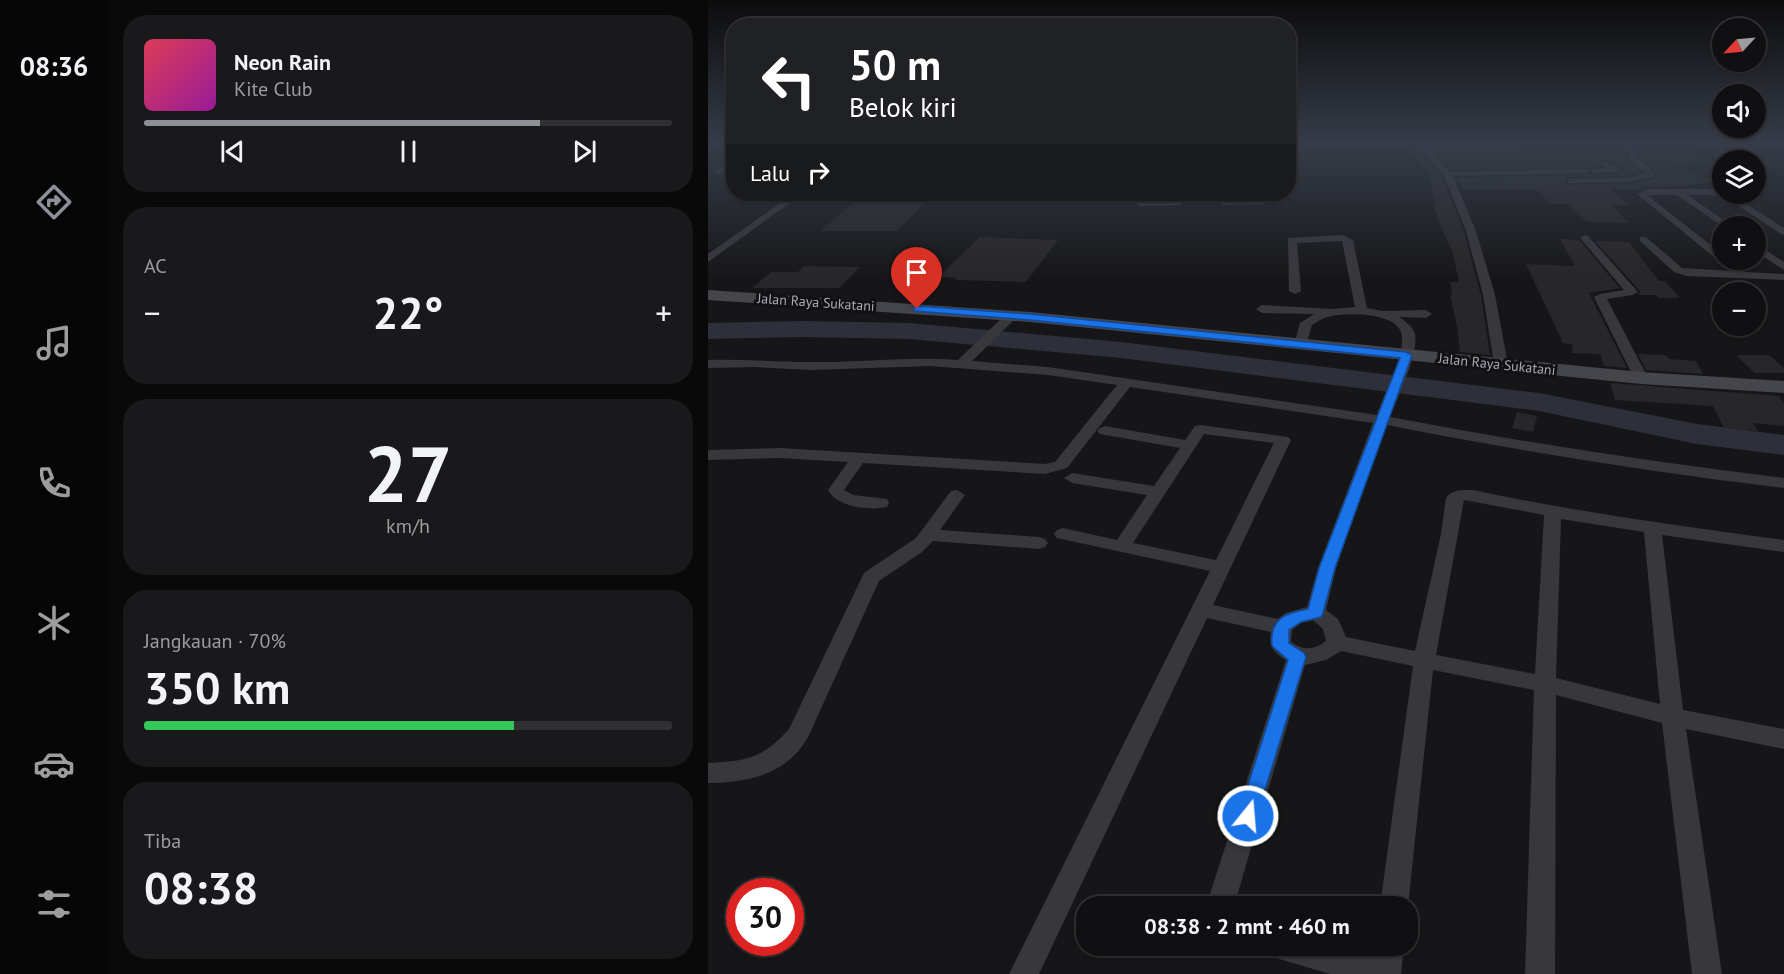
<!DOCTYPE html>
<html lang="id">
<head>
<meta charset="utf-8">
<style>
	:root { --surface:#101012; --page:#19191b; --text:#f1f3f6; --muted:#9c9d9f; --line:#303032; --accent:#8c9099 }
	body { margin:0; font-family:"PT Sans",sans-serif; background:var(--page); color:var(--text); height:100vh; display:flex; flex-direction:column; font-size:22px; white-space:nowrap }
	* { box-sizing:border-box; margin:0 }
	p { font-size:20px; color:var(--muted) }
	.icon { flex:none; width:33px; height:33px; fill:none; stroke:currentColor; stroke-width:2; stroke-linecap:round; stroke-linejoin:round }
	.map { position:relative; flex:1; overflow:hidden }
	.details { display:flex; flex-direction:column; gap:15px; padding:15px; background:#09090a; width:600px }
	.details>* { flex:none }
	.guide { position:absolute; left:18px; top:18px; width:570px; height:183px; border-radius:24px; box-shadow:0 2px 4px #0004,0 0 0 2px var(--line); background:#202124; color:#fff; overflow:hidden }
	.needle { width:39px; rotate:244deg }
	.buttons { position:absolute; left:1004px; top:18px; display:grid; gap:12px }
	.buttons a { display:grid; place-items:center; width:54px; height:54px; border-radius:50%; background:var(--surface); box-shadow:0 2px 4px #0004,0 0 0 2px var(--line); font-size:30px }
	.speed { position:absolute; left:18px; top:878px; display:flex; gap:12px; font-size:30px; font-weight:700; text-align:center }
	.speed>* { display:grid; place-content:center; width:78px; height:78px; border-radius:50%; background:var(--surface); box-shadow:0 2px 4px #0004,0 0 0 2px var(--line); line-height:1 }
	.speed .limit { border:9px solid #d22; background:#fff; color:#111 }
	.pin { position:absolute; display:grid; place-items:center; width:51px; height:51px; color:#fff; margin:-62px -26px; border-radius:50% 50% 50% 0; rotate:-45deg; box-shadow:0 0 6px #0007 }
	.pin .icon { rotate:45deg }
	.me { position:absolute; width:66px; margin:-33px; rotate:17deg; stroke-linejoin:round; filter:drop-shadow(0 0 4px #0008) }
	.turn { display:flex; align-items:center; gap:21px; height:126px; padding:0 24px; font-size:27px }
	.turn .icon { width:78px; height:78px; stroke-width:2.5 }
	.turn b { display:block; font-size:42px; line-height:51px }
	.then { display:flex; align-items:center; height:57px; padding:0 24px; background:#0003; gap:12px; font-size:22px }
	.big { font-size:45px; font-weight:700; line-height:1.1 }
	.details .tile { flex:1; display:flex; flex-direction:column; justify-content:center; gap:9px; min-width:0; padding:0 21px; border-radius:24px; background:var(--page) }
	.details .dial { align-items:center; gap:0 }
	.dial b { font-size:78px; line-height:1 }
	.song { display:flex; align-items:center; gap:18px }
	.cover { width:72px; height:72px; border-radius:9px; background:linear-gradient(135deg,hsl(350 70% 55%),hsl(300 70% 35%)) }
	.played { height:6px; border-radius:3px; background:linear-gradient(90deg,var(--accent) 75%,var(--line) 75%) }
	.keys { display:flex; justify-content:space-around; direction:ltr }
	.heat { display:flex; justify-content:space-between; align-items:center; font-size:33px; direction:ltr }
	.charge { height:9px; border-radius:4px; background:linear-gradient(90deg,#34c759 70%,var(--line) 0) }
	.trip { position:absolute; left:368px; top:896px; width:342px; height:60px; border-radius:24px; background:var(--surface); box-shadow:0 2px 4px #0004,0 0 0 2px var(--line); font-weight:700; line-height:60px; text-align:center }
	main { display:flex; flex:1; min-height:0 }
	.tab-bar { display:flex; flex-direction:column; width:108px; justify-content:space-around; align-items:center; background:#060607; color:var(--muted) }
	.tab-bar .icon { width:42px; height:42px }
	.tab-bar .on { color:var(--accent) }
	.tab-bar b { font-size:27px; color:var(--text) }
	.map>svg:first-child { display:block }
</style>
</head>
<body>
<main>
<nav class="tab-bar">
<b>08:36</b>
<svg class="icon on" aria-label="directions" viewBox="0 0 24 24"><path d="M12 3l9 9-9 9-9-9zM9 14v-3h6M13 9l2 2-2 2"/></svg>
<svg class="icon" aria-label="music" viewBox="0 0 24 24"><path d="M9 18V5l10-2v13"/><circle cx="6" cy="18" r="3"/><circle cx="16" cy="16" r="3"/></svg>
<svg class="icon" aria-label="phone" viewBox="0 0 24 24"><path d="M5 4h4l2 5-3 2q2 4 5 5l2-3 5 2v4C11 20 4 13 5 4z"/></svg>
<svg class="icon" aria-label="climate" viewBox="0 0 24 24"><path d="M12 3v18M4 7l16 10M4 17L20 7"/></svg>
<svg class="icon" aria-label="car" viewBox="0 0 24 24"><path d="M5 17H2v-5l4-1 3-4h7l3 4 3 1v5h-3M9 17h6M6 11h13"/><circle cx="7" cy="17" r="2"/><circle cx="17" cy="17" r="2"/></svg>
<svg class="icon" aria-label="filters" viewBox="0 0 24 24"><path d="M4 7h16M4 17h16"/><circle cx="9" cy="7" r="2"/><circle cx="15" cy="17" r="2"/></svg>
</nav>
<section class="details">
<div class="tile">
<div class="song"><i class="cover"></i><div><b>Neon Rain</b><p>Kite Club</p></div></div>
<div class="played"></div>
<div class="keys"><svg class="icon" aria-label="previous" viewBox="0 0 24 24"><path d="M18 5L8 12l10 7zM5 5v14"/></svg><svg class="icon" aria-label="pause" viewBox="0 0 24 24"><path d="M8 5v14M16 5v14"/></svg><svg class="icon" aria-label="next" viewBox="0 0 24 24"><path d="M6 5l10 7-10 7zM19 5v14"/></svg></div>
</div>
<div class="tile"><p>AC</p>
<div class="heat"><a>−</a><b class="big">22°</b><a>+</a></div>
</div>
<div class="tile dial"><b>27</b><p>km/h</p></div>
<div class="tile"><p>Jangkauan · 70%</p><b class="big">350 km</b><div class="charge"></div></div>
<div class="tile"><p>Tiba</p><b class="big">08:38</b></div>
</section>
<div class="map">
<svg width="1076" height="974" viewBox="0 0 1076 974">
	<rect width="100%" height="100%" fill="#161618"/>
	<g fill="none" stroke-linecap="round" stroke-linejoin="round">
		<path fill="#2d303b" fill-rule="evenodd" d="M94,321l107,2 212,19 418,51 158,31 87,11v20l-87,-11 -158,-33 -418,-53 -212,-19 -107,-2 -94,2v-16z"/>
	</g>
	<g fill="#272628">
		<path d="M690,144h14l30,32 22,56 17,63 9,60 -30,-3 -3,-26 -7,-31h2l-2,-13h9l-7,-32 -12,-25 -7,-22h2l-6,-31z"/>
		<path d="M717,144l193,1 7,7 5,12 11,8 -14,4 -59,1 -2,6 2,2 59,-1 26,-5 4,-6 -17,-15 -7,-13h50l23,19 -35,1 45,17 -46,5h-30l3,2h-33l20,16h-18l17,18 -42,-1 -20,-18h-17l-13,-14 -76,-1 -5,-11 160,-4 6,-3 -2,-5 -17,-7 -5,3 3,4 -11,2 -139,2 -14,-15h79l6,-5 -6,-3h-88z"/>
		<path d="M156,194h69l-36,37h-77z"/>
		<path d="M272,237l78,3 -32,42 -71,-2 2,-2 -19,-1z"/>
		<path d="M852,239l19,1 41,48 -31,5 38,75 -23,-2 -4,-12 -28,-1 1,-8 -10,-2 -37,-79 49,2z"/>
		<path d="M887,241l34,1 30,39h6l15,17h-22l-2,-3h-18l2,-4z"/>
		<path d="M96,266l56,1 -21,21h-87l19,-16h27z"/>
		<path d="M930,354l28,1 3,4 27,2 7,13 -57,-4z"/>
		<path d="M1028,355h33l15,13v5h-29z"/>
		<path d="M902,383l169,13 5,8v22l-31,-3 5,8 -34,-3 -11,-22 -98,-6z"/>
		<path d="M809,412l20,4 -4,16 -21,-4z"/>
	</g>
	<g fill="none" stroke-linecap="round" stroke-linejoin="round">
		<g fill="#38373c" fill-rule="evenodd">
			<path d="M3,144h10l-13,7v-5z"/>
			<path d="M706,144h8l5,5h89l4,2 -4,2h-84l18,19 136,-3 4,2 -4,2 -133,3 23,55 19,64 13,69 -2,3h-10l-2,-3 -11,-69 -17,-64 -22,-56z"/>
			<path d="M912,144h9l6,6 3,9 17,14 -2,4 -26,5 -59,1v-4h3l56,-1 19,-5 -15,-11 -4,-11z"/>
			<path d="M26,161v5l-14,8 -7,-2z"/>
			<path d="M896,161l15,7 1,2 -4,2 -24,1v-4l15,-1 -7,-5z"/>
			<path d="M939,189h75v5h9l53,34v7l-3,-1 -59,-39h-34l44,31h-10l-45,-31h-30l75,59v6h7l16,12 39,2v6l-97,-4 -13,-4 -34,-31v-4h6l36,31 49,3 -94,-77z"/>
			<path d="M85,194h9l-94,68v-8z"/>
			<path d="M309,194h8l-1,1 81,-1 -5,6 -82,1 -4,-3z"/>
			<path d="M429,194h8v6l32,-1v-5h8v8l-4,3 -41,1 -4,-3z"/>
			<path d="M510,194h8l1,5 32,-1 -1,-4h8l2,7 -4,3 -41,1 -4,-3z"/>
			<path d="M635,235l10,5 14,68 16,3 43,-1 6,4 -6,4 -27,-1c6,4 14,10 16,17 4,20 -18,64 -25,83 131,25 262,45 394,61v10c-133,-16 -265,-37 -397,-63l-51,143 -10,42 12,9 8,18 69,14 26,-117 5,-36c6,-9 17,-8 27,-8 103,22 207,36 311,50v12l-122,-17 21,175 101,19v20l-98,-20 36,245h-30l-30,-251 -106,-28 -1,279h-30l9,-284 -101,-20 -25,236 -1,2v-2h-27l33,-240 -72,-15 -15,9 -21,5 -71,241h-28l80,-246c-12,-8 -18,-13 -15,-28l-64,-14 -168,356h-30l201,-403 -153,-33 -3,-4 3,-4 6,-2 54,12 30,-45 -75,-12 -8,-5 8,-5 82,13 26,-38 -80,-14 -3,-3 3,-3 5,-2 80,14 10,-14 5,-1 88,12 3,3 -78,165 65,14 8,-6 21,-6 11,-39 55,-145 -243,-36 -63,81 -22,6 -182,-11 -19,27 9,5 34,4 2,4 -2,4c-18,4 -50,0 -59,-17l20,-28 -68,-4 -72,2v-10l72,-2 265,16 10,-2 62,-77 -69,-10 -118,-9 -120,4 -55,-3 -47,1v-8c34,-1 68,2 102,2 50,1 99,-6 148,-2l49,-47 4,-1 6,4 -2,3 -43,42 76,6 329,48c7,-21 27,-58 25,-79 -2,-24 -57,-24 -74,-19 -6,1 -11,5 -16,8l-6,20 -6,4 -6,-4 6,-22 14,-9 -52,-1 -6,-4 6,-4 70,4 23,-2 -13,-66 -45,2 4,48 -6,3 -6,-3 -1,-53zM496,434l70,9 -58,117 -83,-17zM756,500l80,15 -9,159 -99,-19zM853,519l83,13 16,172 -104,-26zM605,620l10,9 3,12c-12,9 -22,10 -35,1l1,-12 9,-7z"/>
			<path d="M877,235l3,1 50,56 -6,3 -25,4 41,79 -2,3 -5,1 -7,-4 -40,-81 6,-3 24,-4 -42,-50 -2,-2z"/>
			<path d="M1047,243l29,19v8l-29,-19z"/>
			<path d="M249,490l8,5 -25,35 99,7 6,2 3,4 -3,4 -6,2 -106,-8 -11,11 -43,29 -70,154c-21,40 -60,47 -101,48v-20c39,-2 54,-4 81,-34l75,-156 52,-35 35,-47z"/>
			<path d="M554,945h69l43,11 2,-11h28l-3,29h-71l-64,-19z"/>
		</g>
		<path fill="#45454c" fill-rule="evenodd" d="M0,290l322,22 611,60 143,9v12l-143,-9 -611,-62 -322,-22z"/>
	</g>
	<linearGradient id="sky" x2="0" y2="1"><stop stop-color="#0c0c0d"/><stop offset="0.51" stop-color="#363c48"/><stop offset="1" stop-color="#363c48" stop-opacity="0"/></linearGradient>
	<rect width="1076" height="281" fill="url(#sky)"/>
	<path fill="#1a73e8" stroke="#114b97" stroke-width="1.5" d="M209,306l113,8 376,38 6,3 -77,213 -12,45 -2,4 -20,5 -12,8v13l15,10 2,4 -51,165 -7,3 -7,-3 -3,-6 50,-156 -16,-14c-3,-27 13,-33 36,-37l11,-41 81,-210 -370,-38 -116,-9v-4z"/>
	<g text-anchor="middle" stroke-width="6" stroke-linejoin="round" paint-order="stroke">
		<g font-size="14" fill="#a9a9b7" stroke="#111113">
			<text transform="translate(108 302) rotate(4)" y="5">Jalan Raya Sukatani</text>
			<text transform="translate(789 364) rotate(6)" y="5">Jalan Raya Sukatani</text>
		</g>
	</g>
</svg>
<div class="buttons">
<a><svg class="needle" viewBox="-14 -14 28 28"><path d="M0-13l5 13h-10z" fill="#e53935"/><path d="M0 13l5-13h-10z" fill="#9c9d9f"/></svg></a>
<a><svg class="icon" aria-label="sound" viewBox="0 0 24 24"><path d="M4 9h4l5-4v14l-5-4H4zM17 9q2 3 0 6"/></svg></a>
<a><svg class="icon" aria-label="layers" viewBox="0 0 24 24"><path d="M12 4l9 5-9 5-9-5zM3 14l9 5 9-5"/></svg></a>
<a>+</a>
<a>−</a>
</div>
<div class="speed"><div class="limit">30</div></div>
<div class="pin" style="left:209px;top:309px;background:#d93025"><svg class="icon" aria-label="arrive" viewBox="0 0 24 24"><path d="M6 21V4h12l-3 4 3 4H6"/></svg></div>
<svg class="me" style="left:540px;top:816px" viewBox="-20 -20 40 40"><circle r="17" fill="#1a73e8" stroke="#fff" stroke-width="3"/><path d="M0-11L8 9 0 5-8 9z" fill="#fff"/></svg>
<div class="trip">08:38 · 2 mnt · 460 m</div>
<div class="guide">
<div class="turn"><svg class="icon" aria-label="left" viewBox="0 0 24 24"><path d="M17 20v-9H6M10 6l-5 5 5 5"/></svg><div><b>50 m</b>Belok kiri</div></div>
<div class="then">Lalu<svg class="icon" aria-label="right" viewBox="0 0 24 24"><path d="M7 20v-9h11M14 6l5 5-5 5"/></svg></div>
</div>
</div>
</main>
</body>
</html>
